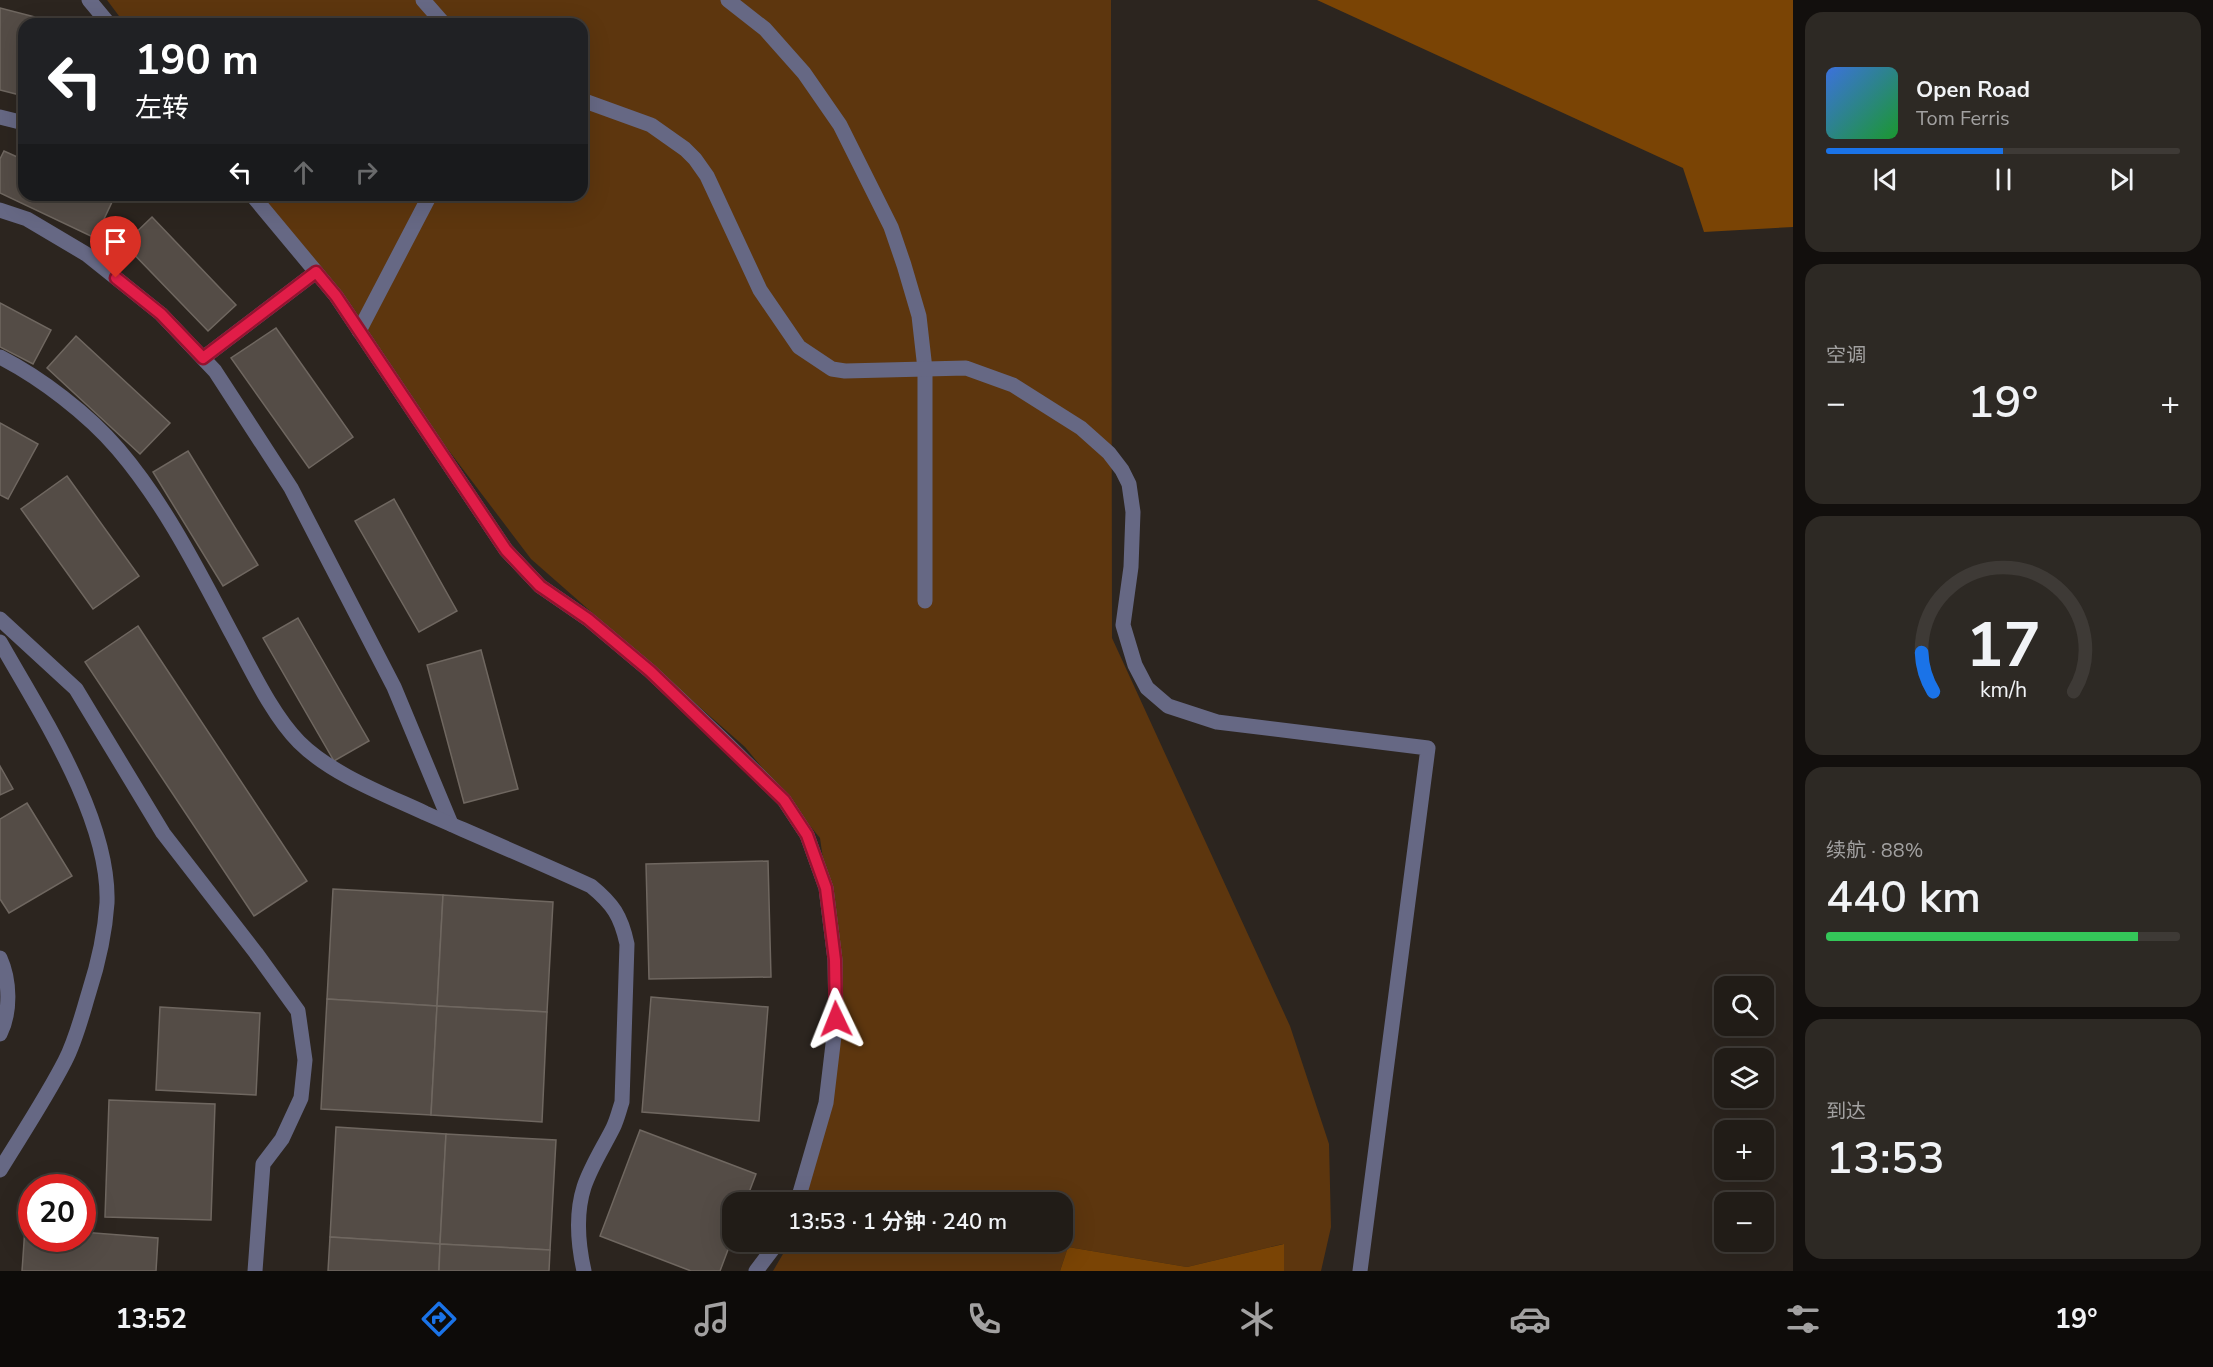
<!DOCTYPE html>
<html lang="zh">
<head>
<meta charset="utf-8">
<style>
	:root { --surface:#211c17; --page:#2d2924; --text:#f1f3f6; --muted:#a2a1a1; --line:#3e3a36; --accent:#1a73e8 }
	body { margin:0; font-family:"Nunito Sans","Noto Sans SC",sans-serif; background:var(--page); color:var(--text); height:100vh; display:flex; flex-direction:column; font-size:22px; white-space:nowrap }
	* { box-sizing:border-box; margin:0 }
	p { font-size:20px; color:var(--muted) }
	.icon { flex:none; width:33px; height:33px; fill:none; stroke:currentColor; stroke-width:2; stroke-linecap:round; stroke-linejoin:round }
	.map { position:relative; flex:1; overflow:hidden }
	.details { display:flex; flex-direction:column; gap:12px; padding:12px; background:#120f0d; width:420px }
	.details>* { flex:none }
	.banner { position:absolute; left:18px; top:18px; width:570px; height:183px; border-radius:18px; box-shadow:0 6px 24px #0002,0 0 0 2px var(--line); background:#202124; color:#fff; overflow:hidden }
	.tools { position:absolute; left:1714px; top:976px; display:grid; gap:12px }
	.tools a { display:grid; place-items:center; width:60px; height:60px; border-radius:12px; background:var(--surface); box-shadow:0 6px 24px #0002,0 0 0 2px var(--line); font-size:30px }
	.speed { position:absolute; left:18px; top:1174px; display:flex; gap:12px; font-size:30px; font-weight:700; text-align:center }
	.speed>* { display:grid; place-content:center; width:78px; height:78px; border-radius:50%; background:var(--surface); box-shadow:0 6px 24px #0002,0 0 0 2px var(--line); line-height:1 }
	.speed .limit { border:9px solid #d22; background:#fff; color:#111 }
	.pin { position:absolute; display:grid; place-items:center; width:51px; height:51px; color:#fff; margin:-62px -26px; border-radius:50% 50% 50% 0; rotate:-45deg; box-shadow:0 0 6px #0007 }
	.pin .icon { rotate:45deg }
	.me { position:absolute; width:66px; margin:-33px; rotate:358deg; stroke-linejoin:round; filter:drop-shadow(0 0 4px #0008) }
	.turn { display:flex; align-items:center; gap:21px; height:126px; padding:0 18px; font-size:27px }
	.turn .icon { width:78px; height:78px; stroke-width:2.5 }
	.turn b { display:block; font-size:42px; line-height:51px }
	.lanes { display:flex; align-items:center; height:57px; padding:0 18px; background:#0003; justify-content:center; gap:30px; direction:ltr }
	.lanes .off { opacity:.35 }
	.big { font-size:45px; font-weight:600; line-height:1.1 }
	.details .widget { flex:1; display:flex; flex-direction:column; justify-content:center; gap:9px; min-width:0; padding:0 21px; border-radius:18px; background:var(--page) }
	.details .dial { align-items:center; gap:0 }
	.dial svg { height:156px; overflow:visible; fill:none; stroke:var(--line); stroke-width:7; stroke-linecap:round; text-anchor:middle }
	.dial text { fill:var(--text); stroke:none }
	.song { display:flex; align-items:center; gap:18px }
	.cover { width:72px; height:72px; border-radius:9px; background:linear-gradient(135deg,hsl(220 70% 55%),hsl(130 70% 35%)) }
	.played { height:6px; border-radius:3px; background:linear-gradient(90deg,var(--accent) 50%,var(--line) 50%) }
	.keys { display:flex; justify-content:space-around; direction:ltr }
	.heat { display:flex; justify-content:space-between; align-items:center; font-size:33px; direction:ltr }
	.charge { height:9px; border-radius:4px; background:linear-gradient(90deg,#34c759 88%,var(--line) 0) }
	.trip { position:absolute; left:722px; top:1192px; width:351px; height:60px; border-radius:18px; background:var(--surface); box-shadow:0 6px 24px #0002,0 0 0 2px var(--line); font-weight:600; line-height:60px; text-align:center }
	.menu { display:flex; height:96px; justify-content:space-around; align-items:center; background:#0d0b09; color:var(--muted) }
	.menu .icon { width:42px; height:42px }
	.menu .current { color:var(--accent) }
	.menu b { font-size:27px; color:var(--text) }
	main { display:flex; flex:1; min-height:0 }
	.map>svg:first-child { display:block }
</style>
</head>
<body>
<main>
<div class="map">
<svg width="1793" height="1271" viewBox="0 0 1793 1271">
	<rect width="100%" height="100%" fill="#2c251f"/>
	<path fill="#5d360e" d="M107,0h1004l1,638 178,388 39,118 2,83 -10,44h-37l-1,-27 -96,23 -119,-20 -8,24h-287l17,-29h272v-39h-262l45,-189 -25,-176 -75,-91 -214,-188 -276,-364h327v-171h-457z"/>
	<g fill="#7a4405">
		<path d="M1317,0h476v227l-89,5 -21,-64z"/>
		<path d="M1284,1244v27h-224l8,-24 119,20z"/>
	</g>
	<g fill="#544c46" stroke="#6f6760" stroke-width="1.5">
		<path d="M0,8l39,10 -1,6h-14v55l-4,16 -20,-5z"/>
		<path d="M4,151l20,9v35h73l15,7 -17,36 -95,-45v-34z"/>
		<path d="M152,217l84,88 -28,26 -84,-87z"/>
		<path d="M0,303l51,27 -18,34 -33,-17z"/>
		<path d="M276,328l77,109 -44,31 -78,-110z"/>
		<path d="M76,336l94,87 -30,31 -93,-86z"/>
		<path d="M0,423l38,21 -30,55 -8,-4z"/>
		<path d="M188,451l70,114 -35,21 -70,-114z"/>
		<path d="M67,476l72,100 -46,33 -72,-100z"/>
		<path d="M394,499l63,112 -38,21 -64,-111z"/>
		<path d="M298,618l71,123 -35,20 -71,-123z"/>
		<path d="M138,626l169,255 -53,35 -169,-254z"/>
		<path d="M481,650l37,139 -54,14 -37,-138z"/>
		<path d="M0,766l13,23 -13,6z"/>
		<path d="M27,803l45,73 -63,37 -9,-14v-80z"/>
		<path d="M768,861l3,116 -122,2 -3,-115z"/>
		<path d="M333,889l110,6 -6,111 -110,-7z"/>
		<path d="M443,895l110,7 -6,110 -110,-6z"/>
		<path d="M651,997l117,10 -9,114 -117,-9z"/>
		<path d="M327,999l110,7 -6,109 -110,-6z"/>
		<path d="M437,1006l110,6 -5,110 -111,-7z"/>
		<path d="M160,1007l100,6 -4,82 -100,-5z"/>
		<path d="M109,1100l106,4 -4,116 -106,-3z"/>
		<path d="M336,1127l110,7 -6,110 -110,-7z"/>
		<path d="M640,1130l116,44 -11,29h-13v36l-12,32h-29l-91,-35z"/>
		<path d="M446,1134l110,6 -6,110 -110,-6z"/>
		<path d="M25,1228h7v11h50v-7l76,6 -2,33h-134z"/>
		<path d="M330,1237l110,7 -1,27h-111z"/>
		<path d="M440,1244l110,6 -1,21h-110z"/>
	</g>
	<g fill="none" stroke-linecap="round" stroke-linejoin="round">
		<g stroke="#666884" stroke-width="15">
			<path d="M89,0l20,24"/>
			<path d="M423,0l21,24"/>
			<path d="M728,0l37,29 39,44 36,52 51,102 13,38 15,51 6,53v232"/>
			<path d="M582,100l69,25 34,24 10,10 12,17 53,114 39,57 33,22 13,2 121,-3 47,17 68,43 28,25 13,17 7,14 4,28 -2,55 -8,58 12,40 12,23 21,18 49,16 211,26 -68,523"/>
			<path d="M0,117l24,6"/>
			<path d="M252,195l84,101 170,254 34,36 48,33 62,52 71,67 63,62 23,35 19,53 9,72 1,59 -10,84 -29,100"/>
			<path d="M0,210l27,9 59,35 75,60 54,57 76,117 103,199 57,137"/>
			<path d="M359,331l71,-136"/>
			<path d="M0,357c41,21 88,57 118,92 47,55 80,121 114,185 18,33 40,81 67,108 32,32 85,52 126,71 55,24 111,48 166,73 22,18 30,30 36,58l-5,158c-3,9 -5,18 -9,26 -10,20 -22,38 -29,59 -9,28 -6,57 0,84"/>
			<path d="M203,358l113,-86"/>
			<path d="M0,619l76,70 87,144 93,120 42,58 7,49 -4,38 -19,41 -19,25 -8,107"/>
			<path d="M0,642c41,72 110,177 107,261 -2,30 -9,61 -18,89 -7,23 -13,48 -24,69 -19,37 -43,73 -65,109"/>
			<path d="M0,958c10,22 11,54 0,76"/>
			<path d="M756,1271l22,-29"/>
		</g>
	</g>
	<g fill="none" stroke-linecap="round" stroke-linejoin="round">
		<defs>
			<path id="route" d="M116,278l45,36 42,44 113,-86 20,24 170,254 34,36 48,33 62,52 134,129 23,35 19,53 9,72 1,59"/>
		</defs>
		<use href="#route" stroke="#92132f" stroke-width="15"/>
		<use href="#route" stroke="#e11d48" stroke-width="10"/>
	</g>
</svg>
<div class="tools">
<a><svg class="icon" aria-label="search" viewBox="0 0 24 24"><circle cx="10" cy="10" r="6"/><path d="M15 15l6 6"/></svg></a>
<a><svg class="icon" aria-label="layers" viewBox="0 0 24 24"><path d="M12 4l9 5-9 5-9-5zM3 14l9 5 9-5"/></svg></a>
<a>+</a>
<a>−</a>
</div>
<div class="speed"><div class="limit">20</div></div>
<div class="pin" style="left:116px;top:278px;background:#d93025"><svg class="icon" aria-label="arrive" viewBox="0 0 24 24"><path d="M6 21V4h12l-3 4 3 4H6"/></svg></div>
<svg class="me" style="left:836px;top:1019px" viewBox="-20 -20 40 40"><path d="M0-17L14 15 0 8-14 15z" fill="#e11d48" stroke="#fff" stroke-width="4"/></svg>
<div class="trip">13:53 · 1 分钟 · 240 m</div>
<div class="banner">
<div class="turn"><svg class="icon" aria-label="left" viewBox="0 0 24 24"><path d="M17 20v-9H6M10 6l-5 5 5 5"/></svg><div><b>190 m</b>左转</div></div>
<div class="lanes"><svg class="icon" aria-label="left" viewBox="0 0 24 24"><path d="M17 20v-9H6M10 6l-5 5 5 5"/></svg><svg class="icon off" aria-label="ahead" viewBox="0 0 24 24"><path d="M12 20V5M6 11l6-6 6 6"/></svg><svg class="icon off" aria-label="right" viewBox="0 0 24 24"><path d="M7 20v-9h11M14 6l5 5-5 5"/></svg></div>
</div>
</div>
<section class="details">
<div class="widget">
<div class="song"><i class="cover"></i><div><b>Open Road</b><p>Tom Ferris</p></div></div>
<div class="played"></div>
<div class="keys"><svg class="icon" aria-label="previous" viewBox="0 0 24 24"><path d="M18 5L8 12l10 7zM5 5v14"/></svg><svg class="icon" aria-label="pause" viewBox="0 0 24 24"><path d="M8 5v14M16 5v14"/></svg><svg class="icon" aria-label="next" viewBox="0 0 24 24"><path d="M6 5l10 7-10 7zM19 5v14"/></svg></div>
</div>
<div class="widget"><p>空调</p>
<div class="heat"><a>−</a><b class="big">19°</b><a>+</a></div>
</div>
<div class="widget dial"><svg viewBox="0 0 100 80">
<path d="M14 69A42 42 0 1 1 86 69"/>
<path d="M14 69A42 42 0 0 1 8 49" stroke="#1a73e8"/>
<text x="50" y="56" font-size="32" font-weight="700">17</text>
<text x="50" y="72" font-size="11">km/h</text>
</svg></div>
<div class="widget"><p>续航 · 88%</p><b class="big">440 km</b><div class="charge"></div></div>
<div class="widget"><p>到达</p><b class="big">13:53</b></div>
</section>
</main>
<nav class="menu">
<b>13:52</b>
<svg class="icon current" aria-label="directions" viewBox="0 0 24 24"><path d="M12 3l9 9-9 9-9-9zM9 14v-3h6M13 9l2 2-2 2"/></svg>
<svg class="icon" aria-label="music" viewBox="0 0 24 24"><path d="M9 18V5l10-2v13"/><circle cx="6" cy="18" r="3"/><circle cx="16" cy="16" r="3"/></svg>
<svg class="icon" aria-label="phone" viewBox="0 0 24 24"><path d="M5 4h4l2 5-3 2q2 4 5 5l2-3 5 2v4C11 20 4 13 5 4z"/></svg>
<svg class="icon" aria-label="climate" viewBox="0 0 24 24"><path d="M12 3v18M4 7l16 10M4 17L20 7"/></svg>
<svg class="icon" aria-label="car" viewBox="0 0 24 24"><path d="M5 17H2v-5l4-1 3-4h7l3 4 3 1v5h-3M9 17h6M6 11h13"/><circle cx="7" cy="17" r="2"/><circle cx="17" cy="17" r="2"/></svg>
<svg class="icon" aria-label="filters" viewBox="0 0 24 24"><path d="M4 7h16M4 17h16"/><circle cx="9" cy="7" r="2"/><circle cx="15" cy="17" r="2"/></svg>
<b>19°</b>
</nav>
</body>
</html>
